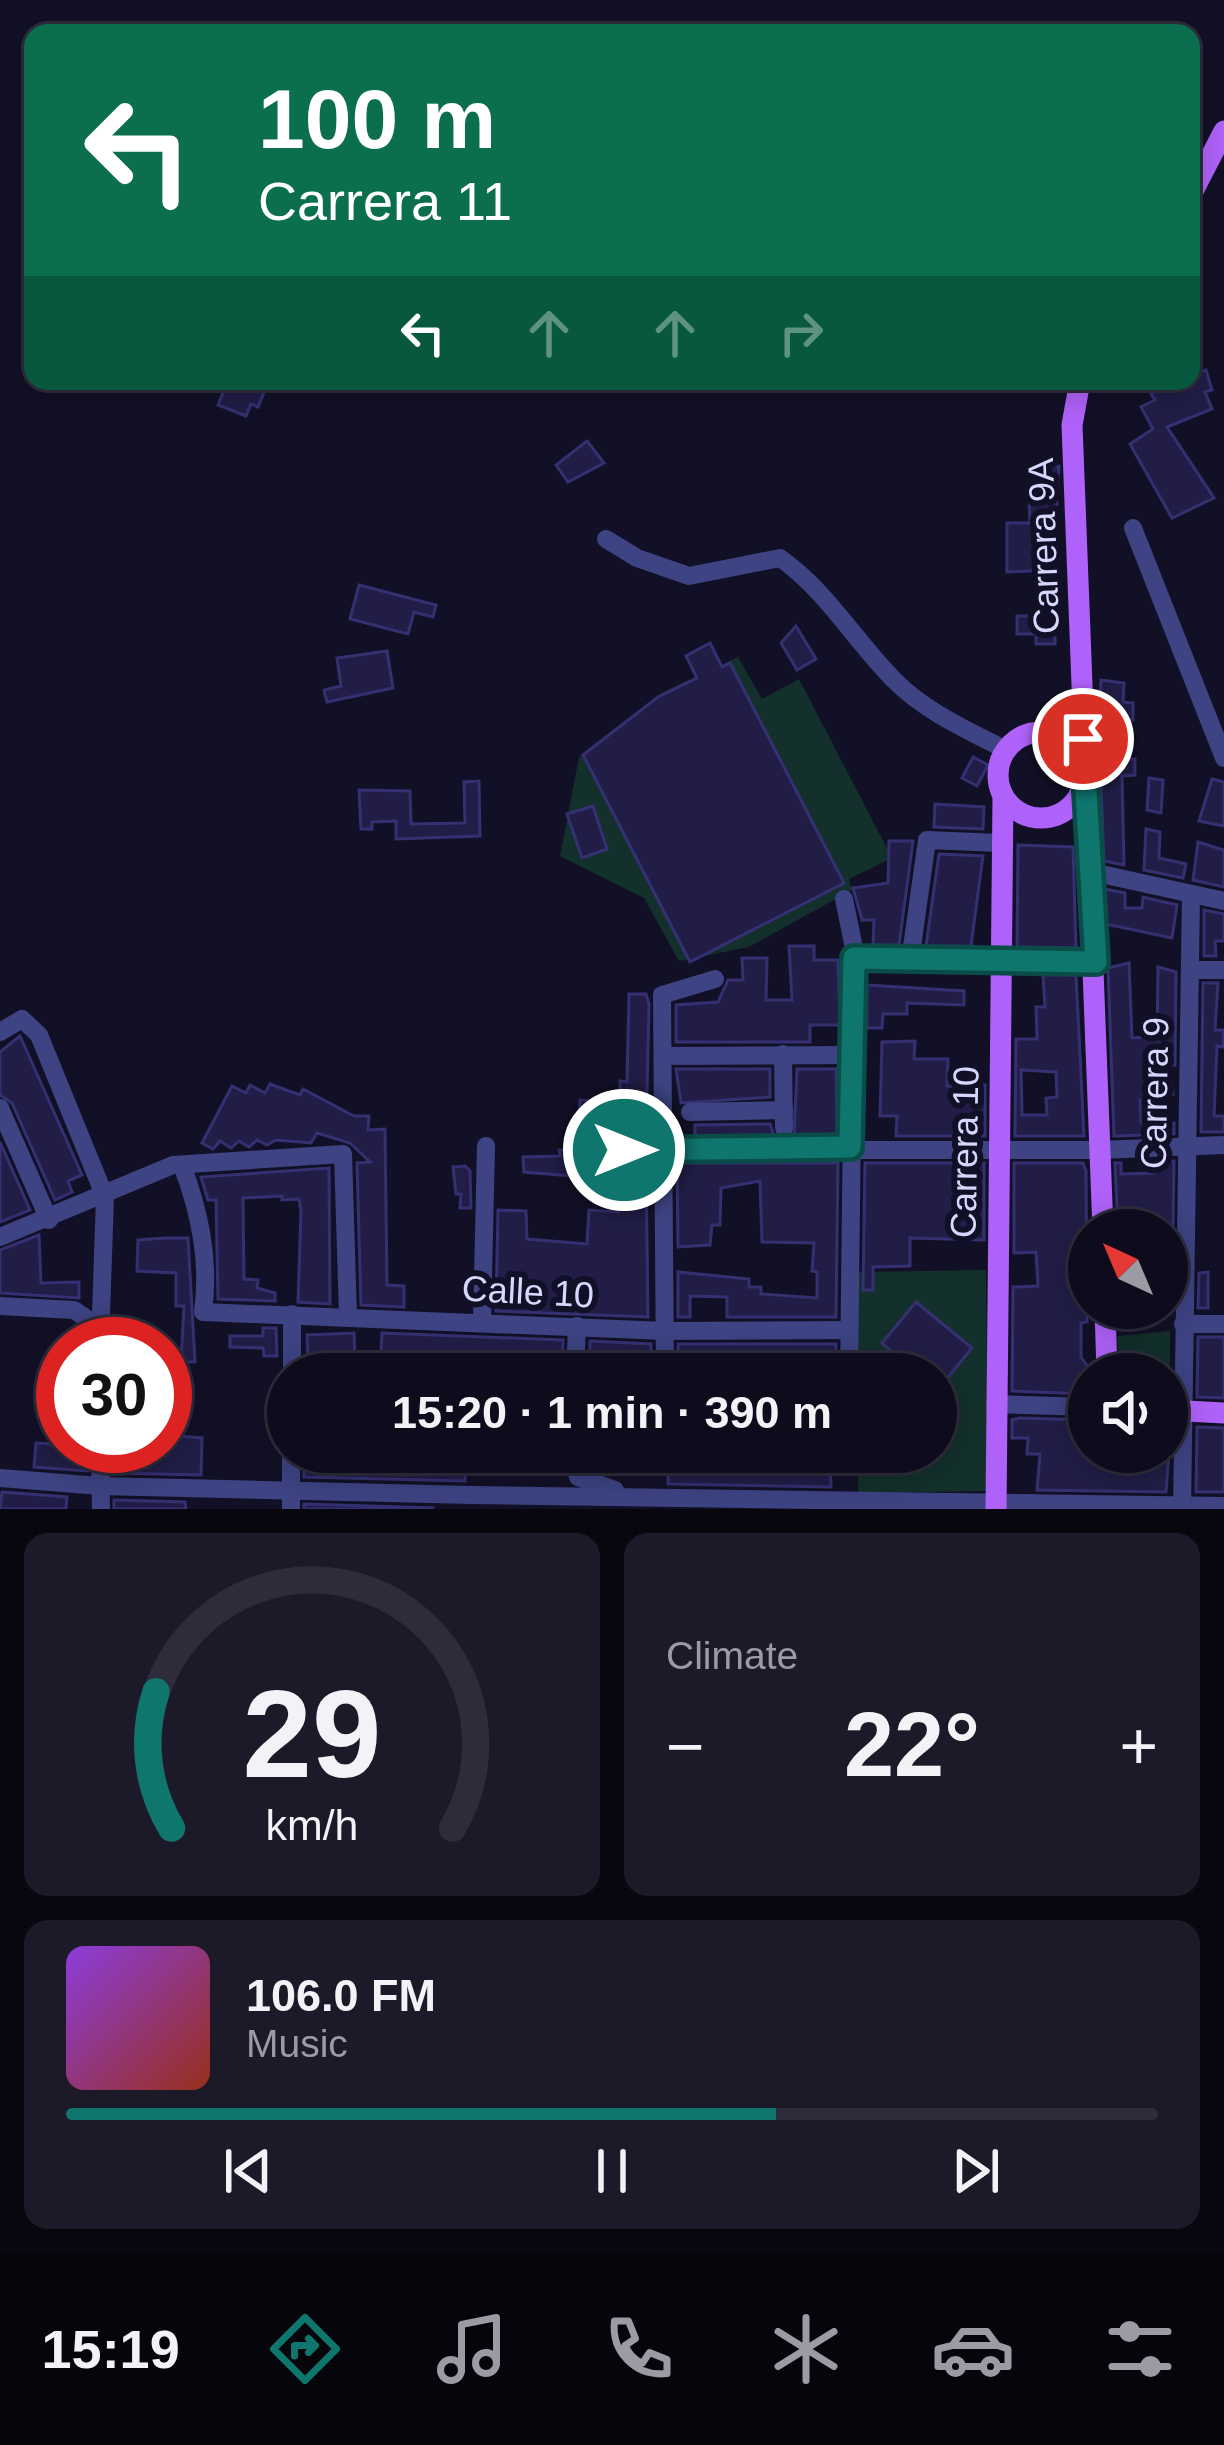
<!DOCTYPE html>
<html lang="en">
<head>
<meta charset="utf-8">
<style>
	:root { --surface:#0e0c1c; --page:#1c1a29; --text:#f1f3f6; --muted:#9b9ba3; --line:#2e2c3b; --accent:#0f766e }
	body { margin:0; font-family:Arial,sans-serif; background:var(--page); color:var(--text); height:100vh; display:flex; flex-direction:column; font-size:45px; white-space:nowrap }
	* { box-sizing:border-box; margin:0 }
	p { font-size:39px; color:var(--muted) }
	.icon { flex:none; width:66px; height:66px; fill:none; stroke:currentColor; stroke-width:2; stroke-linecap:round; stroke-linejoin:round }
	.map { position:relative; height:1509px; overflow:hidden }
	.drawer { display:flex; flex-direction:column; gap:24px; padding:24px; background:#08070f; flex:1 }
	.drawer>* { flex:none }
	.guide { position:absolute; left:24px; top:24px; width:1176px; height:366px; border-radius:24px; box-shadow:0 6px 30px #0003,0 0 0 3px var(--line); background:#0b6e4f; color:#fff; overflow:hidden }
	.needle { width:78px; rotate:316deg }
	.tools { position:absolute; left:1068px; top:1209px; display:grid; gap:24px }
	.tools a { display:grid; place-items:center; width:120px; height:120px; border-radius:50%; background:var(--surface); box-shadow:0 6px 30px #0003,0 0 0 3px var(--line); font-size:60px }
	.speed { position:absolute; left:36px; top:1317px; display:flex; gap:24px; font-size:60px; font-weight:700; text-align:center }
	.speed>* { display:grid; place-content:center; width:156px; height:156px; border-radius:50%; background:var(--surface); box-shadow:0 6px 30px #0003,0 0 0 3px var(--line); line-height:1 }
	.speed .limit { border:18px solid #d22; background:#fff; color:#111 }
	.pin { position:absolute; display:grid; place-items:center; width:102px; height:102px; color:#fff; margin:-51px; border:6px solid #fff; border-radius:50%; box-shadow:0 3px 12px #0007 }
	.me { position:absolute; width:132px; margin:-66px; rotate:90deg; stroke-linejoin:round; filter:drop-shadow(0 0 9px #0008) }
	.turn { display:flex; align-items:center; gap:42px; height:252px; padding:0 36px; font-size:54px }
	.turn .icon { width:156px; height:156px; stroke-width:2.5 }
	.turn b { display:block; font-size:84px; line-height:102px }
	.lanes { display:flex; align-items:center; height:114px; padding:0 36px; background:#0003; justify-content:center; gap:60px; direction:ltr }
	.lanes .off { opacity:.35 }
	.big { font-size:90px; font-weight:700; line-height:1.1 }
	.drawer .card { flex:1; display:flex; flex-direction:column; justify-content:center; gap:18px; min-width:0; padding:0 42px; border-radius:24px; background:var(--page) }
	.drawer .dial { align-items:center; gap:0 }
	.dial svg { height:312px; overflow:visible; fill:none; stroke:var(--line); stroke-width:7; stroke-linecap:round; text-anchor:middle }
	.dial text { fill:var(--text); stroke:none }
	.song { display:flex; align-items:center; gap:36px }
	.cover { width:144px; height:144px; border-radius:18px; background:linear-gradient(135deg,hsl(270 70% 55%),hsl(10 70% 35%)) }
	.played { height:12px; border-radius:6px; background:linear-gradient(90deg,var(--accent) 65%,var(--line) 65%) }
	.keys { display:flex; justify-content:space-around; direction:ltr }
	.heat { display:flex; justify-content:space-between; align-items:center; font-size:66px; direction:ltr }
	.drawer .tiles { flex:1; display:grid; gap:24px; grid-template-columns:1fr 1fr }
	.card:last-child { grid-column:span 2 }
	.trip { position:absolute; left:267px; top:1353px; width:690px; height:120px; border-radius:60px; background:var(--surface); box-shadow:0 6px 30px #0003,0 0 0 3px var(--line); font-weight:700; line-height:120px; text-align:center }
	.tabs { display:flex; height:192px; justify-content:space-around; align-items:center; background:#06050b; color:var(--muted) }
	.tabs .icon { width:84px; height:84px }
	.tabs .on { color:var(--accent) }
	.tabs b { font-size:54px; color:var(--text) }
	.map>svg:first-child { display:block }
</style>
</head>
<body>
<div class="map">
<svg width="1224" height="1509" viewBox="0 0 1224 1509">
	<rect width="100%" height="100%" fill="#121026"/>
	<g fill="#13302c">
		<path d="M738,657l24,42 37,-20 93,179 -43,21 3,11 -103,57 -70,14 -35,-63 -84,-42 19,-99 84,-65z"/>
		<path d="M986,1270l2,221 -130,2v-41h78v-78h-79l-1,-102z"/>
		<path d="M1170,1331v70l-3,-27h-47l-3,-38z"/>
	</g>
	<g fill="#211d46" stroke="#353071" stroke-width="3" fill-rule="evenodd">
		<path d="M1206,370l6,20 -7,2 7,17 -45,18 47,71 -42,20 -42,-74 23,-15 -12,-22 14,-7 -4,-6 11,-6 -4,-7h33v-6z"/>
		<path d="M196,381h73l-11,26 -7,-3 -5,12 -28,-11 5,-12z"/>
		<path d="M587,441l17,22 -36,19 -12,-17z"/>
		<path d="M1059,466l-6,104 -46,2v-49h23l-1,-27h10l-1,-29z"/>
		<path d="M359,585l77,20 -3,12 -19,-5 -6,22 -58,-15z"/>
		<path d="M1017,616h19v11h19v17h-19v-10h-19z"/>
		<path d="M796,626l20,33 -19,11 -16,-27z"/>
		<path d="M710,643l12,24 8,-4 114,220 -154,79 -107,-207 75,-58 39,-19 -11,-22z"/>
		<path d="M387,651l6,37 -66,14 -3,-12 17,-4 -4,-28z"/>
		<path d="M1101,680l23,3 -1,19 10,1v17l-34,-4z"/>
		<path d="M973,757l15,8 -11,21 -15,-8z"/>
		<path d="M1135,759v16l-13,1 2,89 -20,-4 -4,-101z"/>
		<path d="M1149,778l14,2 -2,33 -14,-3z"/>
		<path d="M1212,779l12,3v44l-25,-5z"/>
		<path d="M479,781l1,55 -84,3v-18l-24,1v7h-11l-2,-39 51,1 1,33 54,-1 -1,-41z"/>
		<path d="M935,804l49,3 -1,22 -49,-2z"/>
		<path d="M593,806l14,43 -25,9 -15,-44z"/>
		<path d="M1146,829l14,3 -1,26 27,6 -3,14 -39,-8z"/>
		<path d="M889,841h24l-14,104h-26l1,-25h-12l-9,-32 35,-5z"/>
		<path d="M1198,842l26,8v37l-31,-7z"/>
		<path d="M1018,845l55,2 3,101 -59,-1z"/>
		<path d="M939,854l44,2 -12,90h-45z"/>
		<path d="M1105,889l20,4v15h17l1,-11 34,8 -5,33 -66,-14z"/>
		<path d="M1204,910l20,4v27h-9l1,15h-12z"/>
		<path d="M789,946h25v14h24l2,65h-30v17h-134v-37l42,-3 10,-22h15l-1,-22h25l-1,42h26z"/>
		<path d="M1129,963l3,75 25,-2 1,-69 18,5 -1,93h-7l5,29 -33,6 1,22 33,1v11l-60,2 -6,-168z"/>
		<path d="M1043,975h33l8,161h-69l1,-97h21l-1,-32h9zM1021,1070l35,2 1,25 -11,1 1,17h-25z"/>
		<path d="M1203,983h15l-3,47h9l-1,17 -6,-1 -3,70h10v16h-23z"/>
		<path d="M867,985l97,6v14l-57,-2v11h-24l-1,14h-15z"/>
		<path d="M629,994h17l3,10 -3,132 -68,2 2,-38 40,3v-22l7,1z"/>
		<path d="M20,1036l62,139 -14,6 4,11 -17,8 -43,-97 -12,-8v-43z"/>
		<path d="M915,1041l-1,18h34l-1,27 38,-1v51h-89l1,-20h-17l2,-74z"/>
		<path d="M676,1069h94v28l-89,6z"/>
		<path d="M797,1069h39l1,67h-43z"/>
		<path d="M270,1084l30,11 3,-6 51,27h15l-1,14 17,-1 2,156 17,1v21l-43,-2 -4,-142 13,-1 -20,-19 -33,-10 -6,10 -35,-3 -9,5 -10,-5 -8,7 -10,-6 -8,7 -11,-7 -7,8 -11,-6 30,-57 14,7 4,-8 15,8z"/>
		<path d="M770,1124l4,12h-79v-11z"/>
		<path d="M0,1142l30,68 -30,12z"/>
		<path d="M571,1149l2,27 -49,-4 -1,-15 37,-1 -1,-6z"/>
		<path d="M1155,1161h19l-1,69h-55l-3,-67h6v11l33,-1z"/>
		<path d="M604,1163h42l2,154 -152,-6 2,-101 28,1 1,28 60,5 2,-34 29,2v-13h10v-22l-25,-2z"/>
		<path d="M677,1163h161l-2,154h-109v-20l-37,-1v21h-12v-45l71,7v8h12v7l56,4v-26l-5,-1 2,-28 -52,-1 -2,-61 -39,7 -1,37h-8l-2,20 -32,2z"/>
		<path d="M865,1163h119v77l-74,-2v28l-37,1v23h-10z"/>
		<path d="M1014,1163h69l3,8 1,151 -6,1v34l7,10 1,27 -77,-3 1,-104 25,-1 -2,-34 -22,1z"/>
		<path d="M465,1166l5,5 1,37h-11l1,-14h-5l-3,-27z"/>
		<path d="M329,1168l1,136 -32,-2 3,-91 -2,-12 -17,1v-4l-39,2 1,81 14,1 -1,8 18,5v8l-57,-2 -2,-99h-8l-7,-23z"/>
		<path d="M39,1235l2,48 38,-1v16l-79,-5v-43z"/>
		<path d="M166,1238h22l7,124h-14l3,-56h-8v-33l-39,-2 1,-31z"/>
		<path d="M1208,1272v36h-10l1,-35z"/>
		<path d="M916,1302l56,46 -36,44v-18h-65l19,-24 -8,-7z"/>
		<path d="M263,1328h13l1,28h-13l-1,-8 -33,-1v-11h33z"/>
		<path d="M354,1333l1,24 -47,2 -1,-24z"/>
		<path d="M382,1333l181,7 -1,34h-75l1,-17 -32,-2v13l-22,-2 -1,8h-53z"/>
		<path d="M1198,1337h26v61l-27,-1z"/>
		<path d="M590,1341l61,3v23l-62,7z"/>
		<path d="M678,1344h158l-1,30h-64v-18h-33v12h-13v-10l-47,1z"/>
		<path d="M1019,1418l70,2v32h80l-3,40 -129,-2 3,-36h-13l1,-16h-16v-18z"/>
		<path d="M1197,1427l27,1v64h-28z"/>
		<path d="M165,1435l37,3 -1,37 -87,-2 -1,-27h52z"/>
		<path d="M36,1443l51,3v25l-53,-4z"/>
		<path d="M304,1452h124v12l38,-5 -1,22 -161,-4z"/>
		<path d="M595,1452h41v12l-41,-2z"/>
		<path d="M797,1452h33l1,35 -163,-3v-17l22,-1 12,-11 24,2v4z"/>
		<path d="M2,1492l65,5 -1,12h-66z"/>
		<path d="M114,1500l71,2 1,7h-72z"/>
		<path d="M304,1504l128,4 -1,1h-127z"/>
	</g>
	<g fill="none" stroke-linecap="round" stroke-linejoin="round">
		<g stroke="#3d4383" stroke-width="18">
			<path d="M1133,528l91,230"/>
			<path d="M606,539l31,19 52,18 91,-18c47,33 75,83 115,123 31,31 72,49 111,69"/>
			<path d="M1092,872l132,29"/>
			<path d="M844,899l10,49 -5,426"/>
			<path d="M854,958l242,4"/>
			<path d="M910,961l17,-121 73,3"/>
			<path d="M1190,970h34"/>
			<path d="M0,1032l22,-13 17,16 66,162 -5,147"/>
			<path d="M783,1054l1,74"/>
			<path d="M664,1056l188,-1"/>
			<path d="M0,1108l49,112"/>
			<path d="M690,1112l94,-2"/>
			<path d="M584,1150h516l124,-5"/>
			<path d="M182,1165c18,48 28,96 21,147l462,19 184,-1"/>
			<path d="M0,1237l173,-72 170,-11 5,162"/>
			<path d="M0,1306l74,4 26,18"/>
			<path d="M292,1314v60"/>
			<path d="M482,1322l4,-176"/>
			<path d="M1183,1324h41"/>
			<path d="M665,1371l-3,-376 53,-16"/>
			<path d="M575,1374l2,-48"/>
			<path d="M995,1404l94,3"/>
			<path d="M100,1446l1,63"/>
			<path d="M571,1452l7,25 37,13"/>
			<path d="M0,1478l100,8 372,9 752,11"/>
			<path d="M291,1509v-57"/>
			<path d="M1182,1509l9,-615"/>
		</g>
		<g stroke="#af62f9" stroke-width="21">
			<path d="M1191,195l33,-64"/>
			<path d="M1080,381l-8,44 31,805"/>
			<circle cx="1041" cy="775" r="43"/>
			<path d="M1105,1308l2,66"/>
			<path d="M1167,1410l57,3"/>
			<path d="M996,1509l7,-713"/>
		</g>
	</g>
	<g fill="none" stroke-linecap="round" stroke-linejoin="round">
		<defs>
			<path id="route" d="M624,1150l226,-3 4,-189 242,4 -13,-223"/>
		</defs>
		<use href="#route" stroke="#0a4d48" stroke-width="30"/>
		<use href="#route" stroke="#0f766e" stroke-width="21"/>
	</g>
	<g text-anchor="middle" stroke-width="12" stroke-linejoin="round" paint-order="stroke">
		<g font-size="36" fill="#d7d7fd" stroke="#121026">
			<text transform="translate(1043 546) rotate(-92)" y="13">Carrera 9A</text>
			<text transform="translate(1154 1093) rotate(-89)" y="13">Carrera 9</text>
			<text transform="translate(964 1152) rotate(-89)" y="13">Carrera 10</text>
			<text transform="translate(528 1291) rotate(3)" y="13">Calle 10</text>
		</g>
	</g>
</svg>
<div class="tools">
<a><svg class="needle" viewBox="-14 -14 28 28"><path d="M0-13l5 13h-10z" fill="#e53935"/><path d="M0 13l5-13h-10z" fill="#9b9ba3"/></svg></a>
<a><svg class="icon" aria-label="sound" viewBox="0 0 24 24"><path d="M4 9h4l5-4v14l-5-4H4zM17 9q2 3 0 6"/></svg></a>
</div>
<div class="speed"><div class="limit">30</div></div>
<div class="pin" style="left:1083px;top:739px;background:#d93025"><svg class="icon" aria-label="arrive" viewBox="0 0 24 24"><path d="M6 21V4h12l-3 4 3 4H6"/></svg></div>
<svg class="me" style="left:624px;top:1150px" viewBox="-20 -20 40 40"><circle r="17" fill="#0f766e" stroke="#fff" stroke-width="3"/><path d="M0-11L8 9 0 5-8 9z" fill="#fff"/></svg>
<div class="trip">15:20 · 1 min · 390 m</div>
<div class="guide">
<div class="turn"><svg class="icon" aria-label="left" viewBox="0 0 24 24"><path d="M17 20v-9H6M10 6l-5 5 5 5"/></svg><div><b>100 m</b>Carrera 11</div></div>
<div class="lanes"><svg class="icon" aria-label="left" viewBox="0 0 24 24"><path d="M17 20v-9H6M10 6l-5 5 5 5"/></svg><svg class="icon off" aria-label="ahead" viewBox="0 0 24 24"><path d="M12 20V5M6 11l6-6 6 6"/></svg><svg class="icon off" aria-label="ahead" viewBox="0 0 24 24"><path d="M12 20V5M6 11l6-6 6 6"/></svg><svg class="icon off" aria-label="right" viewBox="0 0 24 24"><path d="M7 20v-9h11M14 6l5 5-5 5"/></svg></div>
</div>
</div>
<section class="drawer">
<div class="tiles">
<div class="card dial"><svg viewBox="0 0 100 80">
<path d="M14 69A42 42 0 1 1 86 69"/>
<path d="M14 69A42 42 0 0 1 10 34" stroke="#0f766e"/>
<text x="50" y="56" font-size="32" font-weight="700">29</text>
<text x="50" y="72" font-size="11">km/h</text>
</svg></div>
<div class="card"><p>Climate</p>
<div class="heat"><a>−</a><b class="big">22°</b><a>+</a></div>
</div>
<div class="card">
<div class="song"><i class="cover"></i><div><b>106.0 FM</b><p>Music</p></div></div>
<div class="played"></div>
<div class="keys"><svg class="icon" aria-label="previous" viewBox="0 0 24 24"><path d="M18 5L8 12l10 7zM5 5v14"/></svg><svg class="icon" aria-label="pause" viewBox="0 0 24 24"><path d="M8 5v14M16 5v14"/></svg><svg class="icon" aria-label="next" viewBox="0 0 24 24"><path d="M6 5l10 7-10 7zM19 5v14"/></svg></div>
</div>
</div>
</section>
<nav class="tabs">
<b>15:19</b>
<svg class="icon on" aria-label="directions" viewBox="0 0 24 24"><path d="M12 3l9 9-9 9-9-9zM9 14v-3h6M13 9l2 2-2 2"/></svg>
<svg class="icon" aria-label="music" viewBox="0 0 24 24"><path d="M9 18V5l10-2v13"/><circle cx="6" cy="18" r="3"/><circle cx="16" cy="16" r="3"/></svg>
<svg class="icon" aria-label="phone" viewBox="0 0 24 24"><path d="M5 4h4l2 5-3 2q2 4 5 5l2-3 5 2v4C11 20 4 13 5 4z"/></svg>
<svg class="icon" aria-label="climate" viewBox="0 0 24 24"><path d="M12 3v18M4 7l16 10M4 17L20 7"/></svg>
<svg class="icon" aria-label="car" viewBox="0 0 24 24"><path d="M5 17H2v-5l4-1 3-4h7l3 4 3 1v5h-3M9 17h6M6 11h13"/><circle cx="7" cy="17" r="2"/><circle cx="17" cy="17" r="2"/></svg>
<svg class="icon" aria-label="filters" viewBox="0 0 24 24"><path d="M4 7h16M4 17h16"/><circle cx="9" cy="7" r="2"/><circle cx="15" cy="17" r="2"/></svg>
</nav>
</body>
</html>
